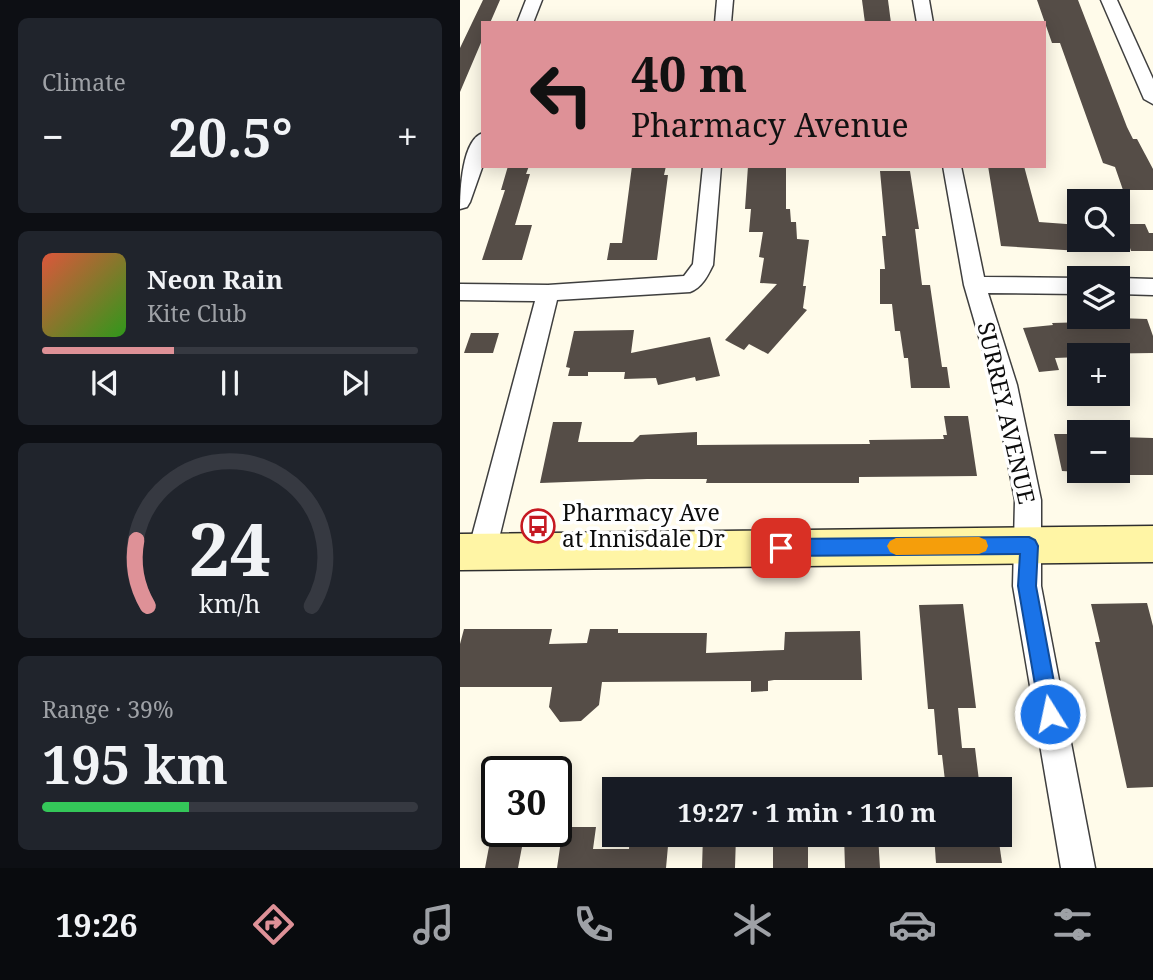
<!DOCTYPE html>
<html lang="en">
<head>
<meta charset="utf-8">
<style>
	:root { --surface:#171b24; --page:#20242c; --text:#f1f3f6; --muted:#9ea1a6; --line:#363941; --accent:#de9197 }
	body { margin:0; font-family:"Noto Serif",serif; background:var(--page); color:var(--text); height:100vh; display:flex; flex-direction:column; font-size:26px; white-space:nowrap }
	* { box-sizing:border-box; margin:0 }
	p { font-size:23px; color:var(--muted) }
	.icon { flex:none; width:38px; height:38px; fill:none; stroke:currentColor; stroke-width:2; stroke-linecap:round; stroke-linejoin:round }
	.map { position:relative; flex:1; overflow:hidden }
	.drawer { display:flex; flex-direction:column; gap:18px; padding:18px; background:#0d0f14; width:460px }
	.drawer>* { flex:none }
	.guide { position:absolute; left:21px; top:21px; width:565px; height:147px; border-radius:0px; box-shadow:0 4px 18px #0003; background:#de9197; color:#111; overflow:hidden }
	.controls { position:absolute; left:607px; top:189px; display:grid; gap:14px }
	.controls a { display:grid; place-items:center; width:63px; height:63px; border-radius:0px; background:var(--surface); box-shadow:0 4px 18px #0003; font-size:35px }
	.speed { position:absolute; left:21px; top:756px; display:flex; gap:14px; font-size:35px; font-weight:700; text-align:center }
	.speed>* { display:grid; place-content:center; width:91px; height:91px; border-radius:50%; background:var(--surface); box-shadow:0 4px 18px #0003; line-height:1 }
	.speed .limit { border:4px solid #111; border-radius:10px; background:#fff; color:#111 }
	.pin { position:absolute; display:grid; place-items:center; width:60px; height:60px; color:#fff; margin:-30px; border-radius:14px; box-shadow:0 4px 10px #0006 }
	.me { position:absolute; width:77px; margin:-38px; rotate:350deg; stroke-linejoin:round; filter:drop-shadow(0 0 5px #0008) }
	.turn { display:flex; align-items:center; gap:24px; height:147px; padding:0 35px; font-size:32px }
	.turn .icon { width:91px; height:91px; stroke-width:2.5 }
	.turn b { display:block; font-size:49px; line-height:60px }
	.big { font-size:52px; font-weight:700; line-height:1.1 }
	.drawer .widget { flex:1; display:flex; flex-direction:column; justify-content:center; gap:10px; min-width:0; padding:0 24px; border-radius:10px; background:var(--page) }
	.drawer .dial { align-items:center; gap:0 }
	.dial svg { height:182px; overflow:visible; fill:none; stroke:var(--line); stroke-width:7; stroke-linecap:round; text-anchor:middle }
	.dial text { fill:var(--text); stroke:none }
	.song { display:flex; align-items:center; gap:21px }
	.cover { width:84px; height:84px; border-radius:10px; background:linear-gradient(135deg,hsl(10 70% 55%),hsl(110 70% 35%)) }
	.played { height:7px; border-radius:4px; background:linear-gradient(90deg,var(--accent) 35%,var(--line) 35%) }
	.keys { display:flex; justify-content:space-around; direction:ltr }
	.heat { display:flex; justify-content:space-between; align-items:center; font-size:38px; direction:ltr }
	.charge { height:10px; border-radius:5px; background:linear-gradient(90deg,#34c759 39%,var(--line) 0) }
	.trip { position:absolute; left:142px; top:777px; width:410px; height:70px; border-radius:0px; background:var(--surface); box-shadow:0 4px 18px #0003; font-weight:700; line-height:70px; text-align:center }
	.menu { display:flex; height:112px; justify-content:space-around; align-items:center; background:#090b0e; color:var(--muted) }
	.menu .icon { width:49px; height:49px }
	.menu .active { color:var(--accent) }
	.menu b { font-size:32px; color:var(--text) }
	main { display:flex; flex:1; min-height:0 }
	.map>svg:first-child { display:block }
</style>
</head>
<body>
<main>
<section class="drawer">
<div class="widget"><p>Climate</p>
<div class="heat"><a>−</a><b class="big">20.5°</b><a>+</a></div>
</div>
<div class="widget">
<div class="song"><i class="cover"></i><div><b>Neon Rain</b><p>Kite Club</p></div></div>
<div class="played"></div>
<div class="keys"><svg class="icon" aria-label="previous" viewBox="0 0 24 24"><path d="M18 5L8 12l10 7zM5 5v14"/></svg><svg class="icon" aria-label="pause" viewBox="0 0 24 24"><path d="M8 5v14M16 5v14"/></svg><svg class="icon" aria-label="next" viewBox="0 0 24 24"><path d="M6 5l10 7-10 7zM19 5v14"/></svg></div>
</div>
<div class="widget dial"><svg viewBox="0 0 100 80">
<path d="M14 69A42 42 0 1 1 86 69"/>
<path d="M14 69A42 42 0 0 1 9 40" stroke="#de9197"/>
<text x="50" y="56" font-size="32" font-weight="700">24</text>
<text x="50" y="72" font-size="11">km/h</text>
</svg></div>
<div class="widget"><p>Range · 39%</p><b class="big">195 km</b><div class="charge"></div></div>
</section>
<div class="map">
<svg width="693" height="868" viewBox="0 0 693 868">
	<rect width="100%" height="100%" fill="#fffbea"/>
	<g fill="#554d47">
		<path d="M23,0h17l-10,23h-7v15l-23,54v-44z"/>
		<path d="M402,0h26l3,23h-26z"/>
		<path d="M577,0h41l49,127 6,12h4l16,30v21h-30l-8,-23 -12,-4 -43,-120h-8z"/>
		<path d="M48,166h21l-3,8h4l-15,51h17l-10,35h-40l23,-70h-4z"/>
		<path d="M172,166h34l-2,9h4l-11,85h-50l3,-17h12z"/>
		<path d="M288,166h38v43h4l1,13h5l1,17 12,1 -6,46h3l-3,22 4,2 -39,44 -19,-10 -5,6 -19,-10 52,-56 -17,-1 4,-25 -5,-1 4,-25h-14l2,-23h-6z"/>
		<path d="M528,166h36l15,56 41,3v26l-79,-5z"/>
		<path d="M420,171h30l9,58h-4l7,56h8l12,82h5l3,21h-39l-3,-30h-4l-4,-27h-5l-3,-27h-12v-35h5l-3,-33h4z"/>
		<path d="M662,224h23l4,9h4v18h-22z"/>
		<path d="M627,317l60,2 6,17v17l-69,1 -4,3 -25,1 4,12 -20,2 -16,-44 30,-3 -1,-2 36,-1z"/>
		<path d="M174,330l-3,23 79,-16 10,39 -24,5 -1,-4 -37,8 -2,-7 -32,1 1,-7h-37v4h-20l2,-8 -4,-1 8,-36z"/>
		<path d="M11,333h28l-6,20h-29z"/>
		<path d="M484,416h24l9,60 -118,1v6h-153l1,-4h-60l-107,4 13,-61h29l-4,20h55l7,-7 57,-3v13l173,-1 -1,-4 75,-1 -1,-4h4z"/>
		<path d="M594,434h26v38l-18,-1z"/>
		<path d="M658,437l35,1v37h-35z"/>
		<path d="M687,603l6,23v161l-26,1 -32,-146h5l-9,-38z"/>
		<path d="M503,604l13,104h-18l4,40h13l5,41h-34l-4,-34h-4l-4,-46h-6l-9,-104z"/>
		<path d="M4,629h88l-3,15 38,-1 3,-14h28v4h89l-1,20 78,-3 1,-18 75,-1 2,49h-88l-6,1v10l-17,1v-11l-149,1 -3,23 -18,16 -21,1 -11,-15 3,-20h-92v-43z"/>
		<path d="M103,827h33l-3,22h36l1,-14h39l-3,33h-109z"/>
		<path d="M32,831h33l-7,37h-33z"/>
		<path d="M243,835h33l-1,33h-33z"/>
		<rect x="313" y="835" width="35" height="33"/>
		<path d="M384,835h34l2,33h-35z"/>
		<path d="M474,835h64l4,28h-66z"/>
	</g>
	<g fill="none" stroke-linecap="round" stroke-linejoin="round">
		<defs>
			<g id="street">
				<path d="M66,0h16l-9,23h-16z"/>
				<path d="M257,0h16l-2,23h-16z"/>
				<path d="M453,0h16l4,23h-16z"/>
				<path d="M641,0h16l36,79v25l-9,-5z"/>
				<path d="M23,133v32l-13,37 -3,5 -7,2c0,-18 2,-70 23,-76z"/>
				<path d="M243,166h18l-8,99c-5,10 -11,23 -23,27l-133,8 -61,251 -4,9 -10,4 -10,-4 -4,-9 67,-250 -75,-1v-16l88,1 136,-9 9,-12z"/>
				<path d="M483,166h18l23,111 97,1 -1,16 -92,-1 29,92 24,115v86l54,282h-34l-48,-282 2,-86 -22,-115 -29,-100z"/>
				<path d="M657,278h1l35,1v16l-35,-1z"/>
			</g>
			<path id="secondary" d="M693,526v36l-693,8v-36z"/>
		</defs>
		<use href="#street" stroke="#3f3f3f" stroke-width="3"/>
		<use href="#secondary" stroke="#2e2e2e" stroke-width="3"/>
		<use href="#street" fill="#fff" fill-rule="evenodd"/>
		<use href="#secondary" fill="#fff5a5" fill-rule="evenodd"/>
	</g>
	<path fill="#1a73e8" stroke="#114b97" stroke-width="2" d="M569,537l6,3 3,6 -2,40 24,128 -3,7 -7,3 -7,-3 -3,-7 -22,-128 2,-32 -239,2 -6,-2 -3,-6 3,-6 6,-3z"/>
	<path fill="#f59e0b" d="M519,537l7,3 2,6 -2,5 -7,3 -83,1 -6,-3 -3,-6 3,-5 6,-3z"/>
	<defs>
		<symbol id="bus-ring" viewBox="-11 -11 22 22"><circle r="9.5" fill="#fff" stroke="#c61922" stroke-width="1.5"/><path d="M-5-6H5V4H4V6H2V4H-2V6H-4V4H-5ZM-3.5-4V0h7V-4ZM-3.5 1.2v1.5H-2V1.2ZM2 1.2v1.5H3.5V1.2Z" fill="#c61922"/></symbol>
	</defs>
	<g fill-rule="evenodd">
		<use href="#bus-ring" x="59" y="507" width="38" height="38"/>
	</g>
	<g text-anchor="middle" stroke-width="7" stroke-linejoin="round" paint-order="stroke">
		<g font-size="23" fill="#0c0c0c" stroke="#fff">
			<text transform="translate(546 413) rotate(77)" y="8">SURREY AVENUE</text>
		</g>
		<g font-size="23" fill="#0c0c0c" stroke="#fff" text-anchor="start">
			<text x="102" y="521">Pharmacy Ave<tspan x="102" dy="26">at Innisdale Dr</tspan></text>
		</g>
	</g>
</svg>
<div class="controls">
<a><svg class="icon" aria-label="search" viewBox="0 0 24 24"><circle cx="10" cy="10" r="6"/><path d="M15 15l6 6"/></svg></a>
<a><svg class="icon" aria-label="layers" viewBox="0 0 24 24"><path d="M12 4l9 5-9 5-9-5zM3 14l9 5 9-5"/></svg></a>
<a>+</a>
<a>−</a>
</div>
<div class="speed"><div class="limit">30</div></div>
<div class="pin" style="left:321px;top:548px;background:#d93025"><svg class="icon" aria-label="arrive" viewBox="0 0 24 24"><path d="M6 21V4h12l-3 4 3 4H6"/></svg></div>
<svg class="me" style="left:590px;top:714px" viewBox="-20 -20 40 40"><circle r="17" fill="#1a73e8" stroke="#fff" stroke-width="3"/><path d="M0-11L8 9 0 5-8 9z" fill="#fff"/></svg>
<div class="trip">19:27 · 1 min · 110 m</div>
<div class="guide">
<div class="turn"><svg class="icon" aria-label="left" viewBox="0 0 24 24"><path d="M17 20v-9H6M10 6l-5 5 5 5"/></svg><div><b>40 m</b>Pharmacy Avenue</div></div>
</div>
</div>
</main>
<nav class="menu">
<b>19:26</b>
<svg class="icon active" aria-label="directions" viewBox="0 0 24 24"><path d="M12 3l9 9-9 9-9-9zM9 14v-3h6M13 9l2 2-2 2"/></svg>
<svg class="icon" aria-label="music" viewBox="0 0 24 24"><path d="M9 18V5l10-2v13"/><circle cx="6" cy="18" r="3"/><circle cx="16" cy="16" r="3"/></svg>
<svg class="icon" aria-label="phone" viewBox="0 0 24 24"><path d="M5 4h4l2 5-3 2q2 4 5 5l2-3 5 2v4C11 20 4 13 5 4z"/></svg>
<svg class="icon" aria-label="climate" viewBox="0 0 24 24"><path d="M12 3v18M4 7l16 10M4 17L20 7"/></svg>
<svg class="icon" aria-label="car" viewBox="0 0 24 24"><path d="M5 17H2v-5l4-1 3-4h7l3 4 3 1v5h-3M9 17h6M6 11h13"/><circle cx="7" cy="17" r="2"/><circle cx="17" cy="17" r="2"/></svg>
<svg class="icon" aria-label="filters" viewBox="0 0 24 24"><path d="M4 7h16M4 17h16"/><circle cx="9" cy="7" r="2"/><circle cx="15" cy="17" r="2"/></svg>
</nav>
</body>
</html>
